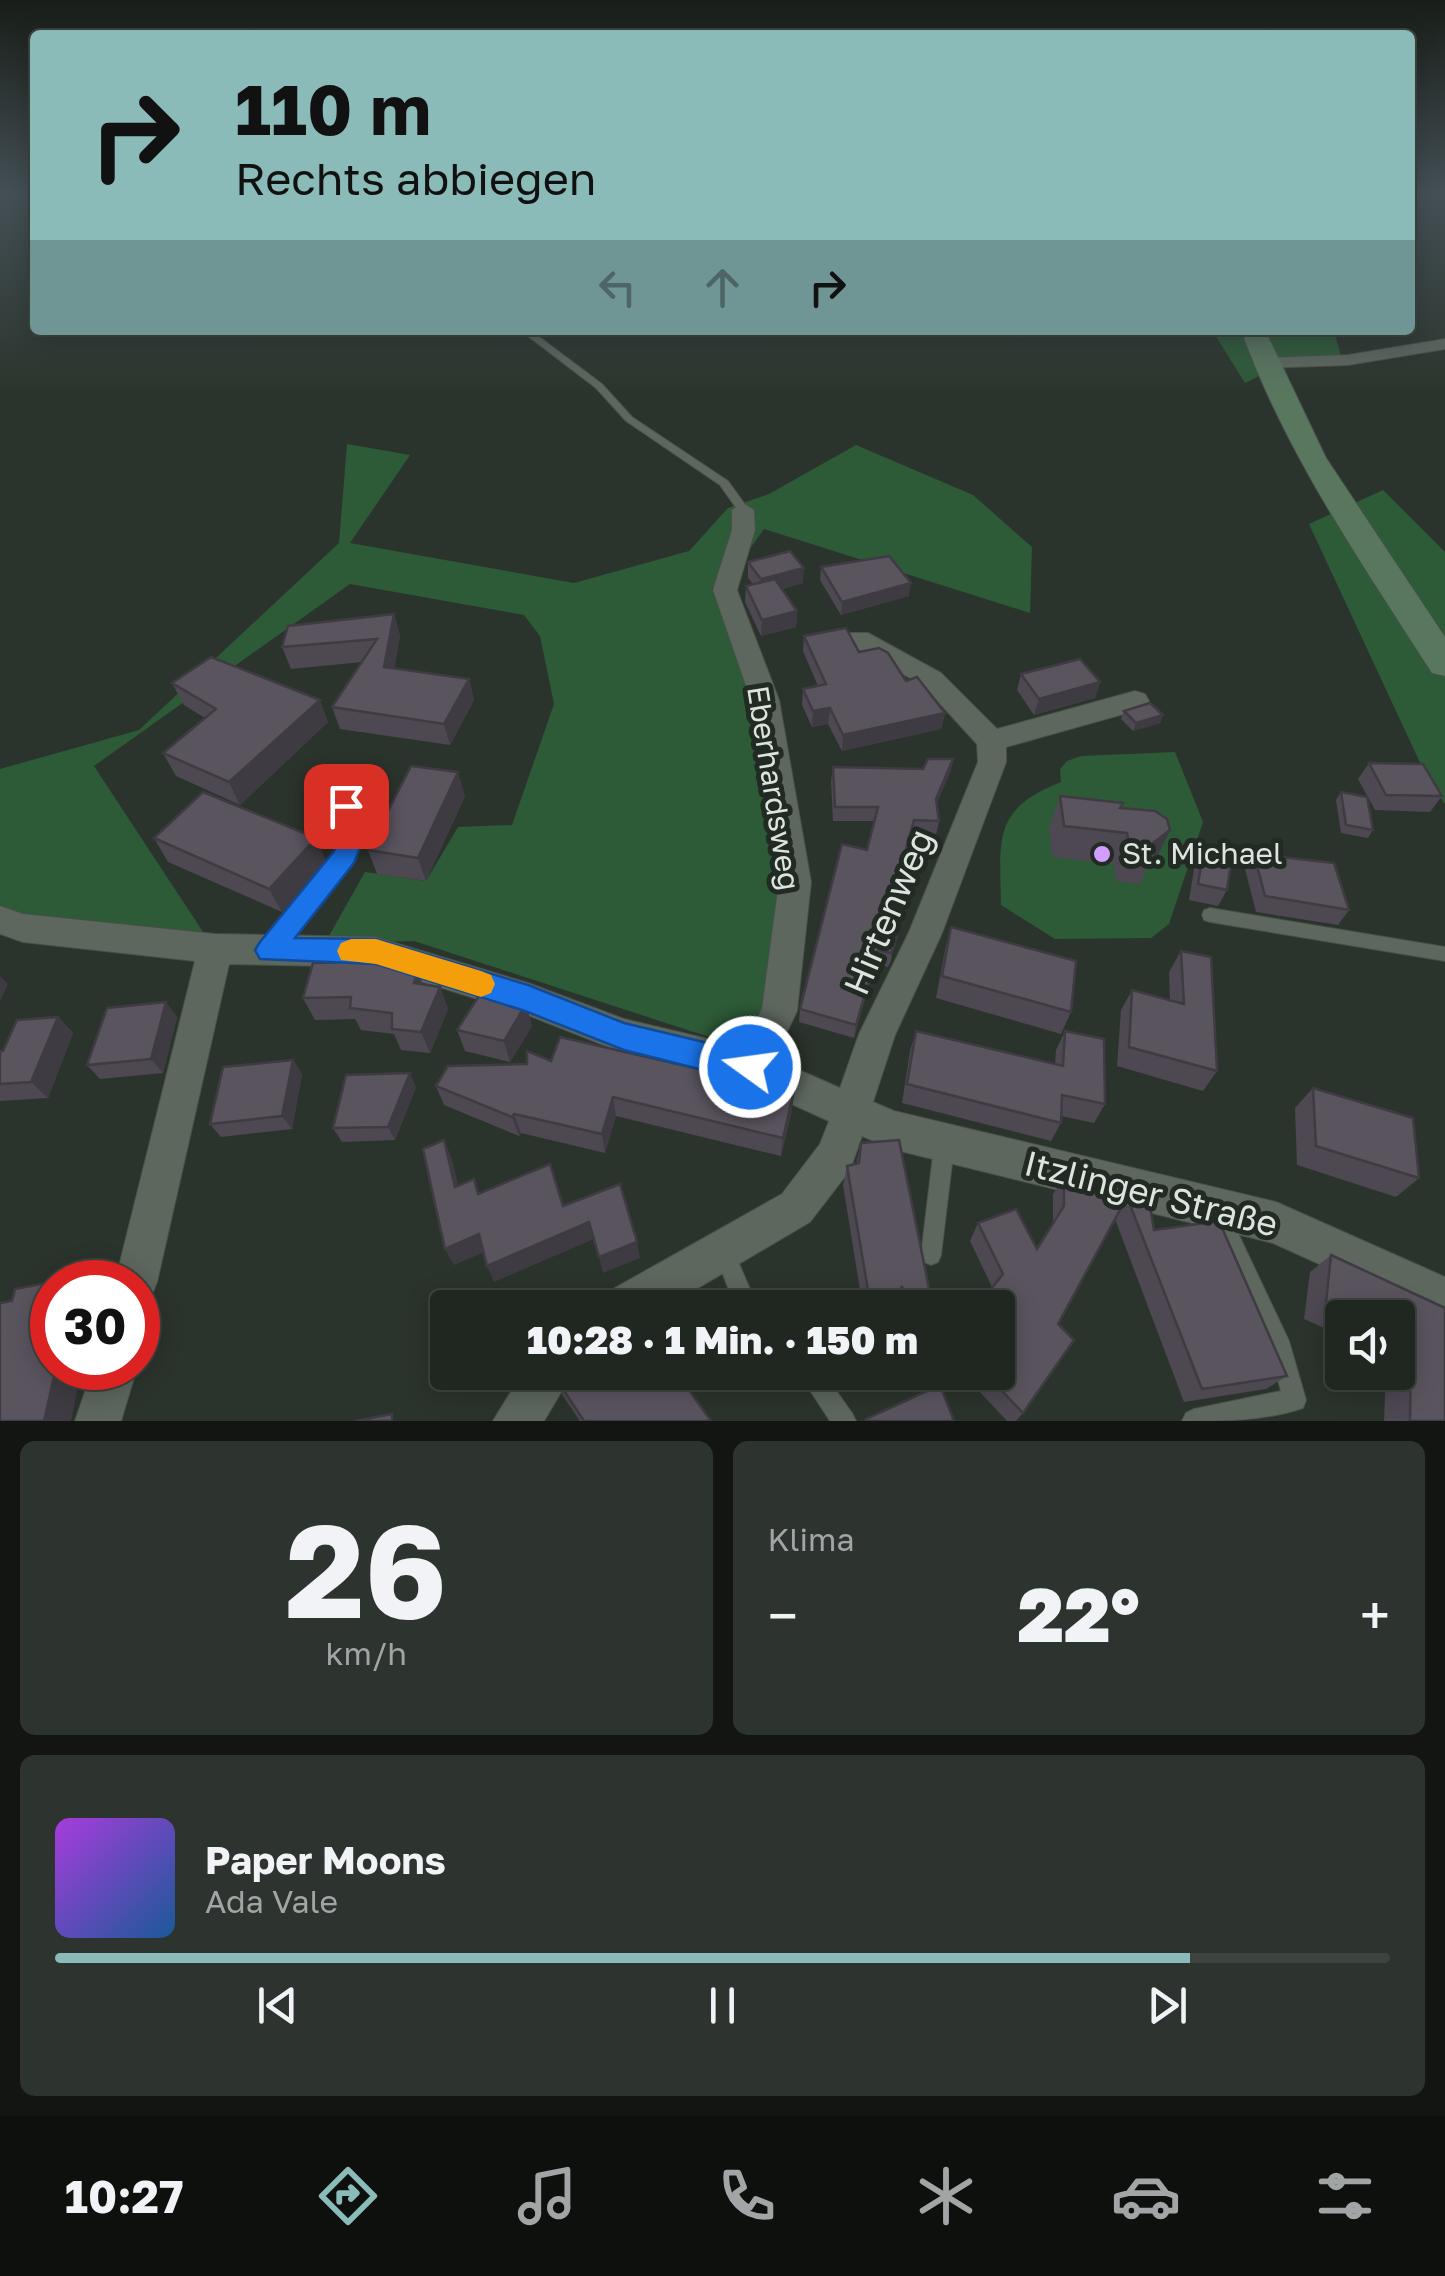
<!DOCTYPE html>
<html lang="de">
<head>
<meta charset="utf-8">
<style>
	:root { --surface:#202721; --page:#2d332e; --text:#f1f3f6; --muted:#a2a5a5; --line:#3d443f; --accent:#8bbbb9 }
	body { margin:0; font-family:"Golos Text",sans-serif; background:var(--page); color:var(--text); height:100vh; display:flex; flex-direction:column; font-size:38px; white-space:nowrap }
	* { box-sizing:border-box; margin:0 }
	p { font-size:32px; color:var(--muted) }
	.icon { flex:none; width:55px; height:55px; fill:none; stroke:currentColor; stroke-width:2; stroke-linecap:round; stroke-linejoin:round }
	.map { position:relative; height:1421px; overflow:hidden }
	.sheet { display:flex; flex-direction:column; gap:20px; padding:20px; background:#121512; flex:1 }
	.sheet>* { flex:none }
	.guide { position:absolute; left:30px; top:30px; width:1385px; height:305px; border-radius:10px; box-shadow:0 5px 25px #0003,0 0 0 2px var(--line); background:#8bbbb9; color:#111; overflow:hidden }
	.buttons { position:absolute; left:1325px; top:1300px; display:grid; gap:20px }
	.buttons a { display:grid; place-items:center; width:90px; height:90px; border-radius:10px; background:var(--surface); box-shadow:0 5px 25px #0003,0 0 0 2px var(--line); font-size:50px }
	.speed { position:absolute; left:30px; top:1260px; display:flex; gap:20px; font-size:50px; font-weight:700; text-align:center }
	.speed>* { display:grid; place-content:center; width:130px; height:130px; border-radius:50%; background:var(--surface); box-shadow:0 5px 25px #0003,0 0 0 2px var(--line); line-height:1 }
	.speed .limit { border:15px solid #d22; background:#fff; color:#111 }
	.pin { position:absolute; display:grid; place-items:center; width:85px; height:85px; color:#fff; margin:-42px; border-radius:20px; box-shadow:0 5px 15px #0006 }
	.me { position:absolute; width:110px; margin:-55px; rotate:284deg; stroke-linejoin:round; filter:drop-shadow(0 0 8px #0008) }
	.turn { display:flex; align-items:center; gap:35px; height:210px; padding:0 40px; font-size:45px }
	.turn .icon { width:130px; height:130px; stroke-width:2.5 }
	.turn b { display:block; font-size:70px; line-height:85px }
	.lanes { display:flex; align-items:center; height:95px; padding:0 40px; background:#0003; justify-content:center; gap:50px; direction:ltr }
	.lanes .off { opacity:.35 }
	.big { font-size:75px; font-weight:800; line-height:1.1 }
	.sheet .card { flex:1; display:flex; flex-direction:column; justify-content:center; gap:15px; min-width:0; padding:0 35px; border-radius:15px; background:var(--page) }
	.sheet .dial { align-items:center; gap:0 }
	.dial b { font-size:130px; line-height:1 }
	.song { display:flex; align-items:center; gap:30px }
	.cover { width:120px; height:120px; border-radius:15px; background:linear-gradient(135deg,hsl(280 70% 55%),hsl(210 70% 35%)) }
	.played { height:10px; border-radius:5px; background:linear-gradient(90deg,var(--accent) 85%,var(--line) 85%) }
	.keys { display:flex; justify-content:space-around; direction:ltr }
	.heat { display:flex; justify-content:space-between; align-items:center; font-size:55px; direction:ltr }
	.sheet .tiles { flex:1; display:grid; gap:20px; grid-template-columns:1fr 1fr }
	.card:last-child { grid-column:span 2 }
	.trip { position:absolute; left:430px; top:1290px; width:585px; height:100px; border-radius:10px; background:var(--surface); box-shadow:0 5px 25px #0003,0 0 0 2px var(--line); font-weight:800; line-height:100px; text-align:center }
	.tabs { display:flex; height:160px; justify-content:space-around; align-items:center; background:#0d100d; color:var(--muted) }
	.tabs .icon { width:70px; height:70px }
	.tabs .selected { color:var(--accent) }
	.tabs b { font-size:45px; color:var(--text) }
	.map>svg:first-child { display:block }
</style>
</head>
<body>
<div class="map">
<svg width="1445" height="1421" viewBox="0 0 1445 1421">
	<rect width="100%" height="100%" fill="#2b342c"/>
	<g fill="#2d5a37">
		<path d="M1212,330h122l8,30 -71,10 -26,13z"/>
		<path d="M347,444l63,11 -60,88 224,40 115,-32 39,-43 41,-14 87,-49 117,50 59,52 -2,66 -266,-84 -31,43 -21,16 41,113 26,181 -6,120 -27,47 -332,-108 -89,2 40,-71 61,9 32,-54 54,-2 42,-121 -14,-68 -16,-21 -174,-31 -256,182 115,175 -209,-10v-162l139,-39 200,-187z"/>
		<path d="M1383,490l62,62v252l-16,-22 -120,-258z"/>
		<path d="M1175,752l28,70 -34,102 -18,14 -96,1 -54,-34c-1,-66 -9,-96 60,-123l-1,-13 7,-8 14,-5z"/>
	</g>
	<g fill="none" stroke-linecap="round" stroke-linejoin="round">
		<defs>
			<g id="lane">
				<path d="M520,330h10l72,54 30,33 96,64 21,29 -2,2h-8l-19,-27 -94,-64 -30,-33z"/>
				<path d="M337,777l5,2 2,4 19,45 -12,32 -75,95 -6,2 -6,-2 -2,-5 2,-5 74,-92 9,-25 -17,-45 2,-4z"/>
				<path d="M1210,908l235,39v14l-235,-39 -6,-2 -2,-5 2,-5z"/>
				<path d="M944,1137l7,3 3,7 -13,108 -3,7 -7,3 -7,-3 -3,-7 13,-108 3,-7z"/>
				<path d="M1221,1209l7,3 61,129 17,59 -3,8c-38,13 -80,13 -121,13l4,-8 8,-4 87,-18 -11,-40 -59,-132 3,-7z"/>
				<path d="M725,1244l7,3 26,61h-22l-21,-54 3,-7z"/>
				<path d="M798,1372h25l29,41 4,8h-26z"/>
			</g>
			<g id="street">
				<path d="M1445,339v10l-97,16 -84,3 -9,-5 9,-5 84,-3z"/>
				<path d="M743,503l11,7 1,20 -18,60 42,110 32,182 -14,129 -23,48 66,29 19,-54 50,-102 69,-170 -1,-18 -54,-59 -73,-40 -4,-6 4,-6h18l73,40 56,56 138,-38 10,3 4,7 -4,7 -139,39v15l-64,171 -47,102 -22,67 21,9 382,91 169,75v44l-172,-78 -381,-94 -30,-13 -12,34 -40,52 -146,86h-64l6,-15 176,-99 38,-50 9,-23 -82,-37 -123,-31 -99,-39 -150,-47 -146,-3 -72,318 -6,15 -13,6v-21h-23l80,-321 -172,-19 -23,-8v-28l23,8 192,20 160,3 153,46 96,36 118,28 20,-38 17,-127 -28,-182 -38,-110 19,-60v-20z"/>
				<path d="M93,1368h44l-16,53h-46z"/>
				<path d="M523,1372h50l-29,49h-51z"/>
			</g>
			<path id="secondary" d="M1241,330h24l61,128 119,179v39l-13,-3c-71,-111 -146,-219 -191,-343z"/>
		</defs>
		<use href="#lane" stroke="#485049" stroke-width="2"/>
		<use href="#street" stroke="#485049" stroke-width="2"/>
		<use href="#secondary" stroke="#485049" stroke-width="2"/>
		<use href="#lane" fill="#5d675e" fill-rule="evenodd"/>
		<use href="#street" fill="#5d675e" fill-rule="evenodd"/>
		<use href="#secondary" fill="#59775f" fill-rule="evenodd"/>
	</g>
	<g fill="#4d4852">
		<path d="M748,562l55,21 -21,6 15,22 -1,16 -35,9 -16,-34 1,-16 7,-2 -5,-6z"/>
		<path d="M821,567l88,29 -68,19 -21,-35z"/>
		<path d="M394,614l6,22 -6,32 75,11 5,21 -24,45 -110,-16 -8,-22 30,-45 -71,7 -9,-22z"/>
		<path d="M804,636l55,16 47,29 39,32 -4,16 -99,22 -14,-27 -16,3 -10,-22 1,-16 15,-3 -15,-35z"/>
		<path d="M1021,674l79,8 -5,16 -61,17 -17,-25z"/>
		<path d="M172,683l156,39 -88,83 -64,-29 -13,-23 42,-35 -21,-13z"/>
		<path d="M1124,711l39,4 -3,8 -27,8 -12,-12z"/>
		<path d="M953,759l-3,14 -14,31 3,17 -3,14 -25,-1 -7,27 -13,100 -3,6 -13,-4 -21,75 -55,-16 1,-13 67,-159 7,-29h-41l-2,-40 2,-14 90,2z"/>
		<path d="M1369,763l73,33 -12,16 -55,-2 -17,-31z"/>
		<path d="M1341,792l32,38 -5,8 -27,-5 -5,-33z"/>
		<path d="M465,796l-39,85 -49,-7 -9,-24z"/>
		<path d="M1060,796l61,12 34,3v50l-7,6 -8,17 -24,-3 -3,-17 -61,-7 -3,-30z"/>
		<path d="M154,838h162l10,24 -44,50 -114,-50z"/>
		<path d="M1204,847l23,43 -9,16 -29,-6 6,-37z"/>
		<path d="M1254,854l95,56 -11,15 -82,-13 -11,-43z"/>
		<path d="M951,927l120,85 -10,22 -125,-36 9,-48z"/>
		<path d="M1181,951l36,120 -14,20 -86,-25 4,-56 11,-20 38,10 -1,-28z"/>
		<path d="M418,971l5,14 17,2 8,22 -18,44 -29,-3 -7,-16 -33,-4 -6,-11 -40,1 -12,-22z"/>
		<path d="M526,1004l6,22 -22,36 -45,-11 -8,-21z"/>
		<path d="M58,1017l15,16 -25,65 -48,3v-50h3z"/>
		<path d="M177,1017l-14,56 -63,6 -13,-14z"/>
		<path d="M916,1031l139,33 1,-14 9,-19 40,73 -11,19 -33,-7v7l-10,18 -149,-38 8,-52z"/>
		<path d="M293,1060l9,14 -10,55 -71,8 -11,-13z"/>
		<path d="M551,1061l241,49 -11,46 -165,-40 -11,37 -84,-20 -2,3 -75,-31 -8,-19 91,-22z"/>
		<path d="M416,1087l-21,53 -53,2 -9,-14z"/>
		<path d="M1313,1088l106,90 -23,19 -99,-32 -2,-57z"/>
		<path d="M861,1143l72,165h-70l-20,-123 4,-19 9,-2z"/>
		<path d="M1064,1176l84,18 6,36 133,146 -21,13 -82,13 -69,-183 -57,105 -35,89 -7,8h-9l-46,-49h37l-6,-85 -22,-46 8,-18 59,26 16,-25v-30z"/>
		<path d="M1331,1255l114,53v113h-61l2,-49h12v-54h-56v18l-38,-17 6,-47z"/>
		<path d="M555,1377l156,44h-131l-17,-25z"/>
	</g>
	<g fill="#3f3b42">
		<path d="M804,568l-1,15 -42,12v-16z"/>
		<path d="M911,583l-2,13 -68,19 1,-13z"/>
		<path d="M797,611l-1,16 -35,9 1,-16z"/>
		<path d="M394,614l6,22 -9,52 -7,-21z"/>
		<path d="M469,679l5,21 -24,45 -6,-21z"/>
		<path d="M1100,682l-5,16 -61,17 5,-16z"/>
		<path d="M320,700l8,22 -88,83 -11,-23z"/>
		<path d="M830,708l-2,16 -16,3 1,-16z"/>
		<path d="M945,713l-4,16 -99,22 1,-16z"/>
		<path d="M1163,715l-3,8 -27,8 3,-8z"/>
		<path d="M953,759l-3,14 -18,40 4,-14z"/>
		<path d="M458,772l7,24 -39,85 -8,-23z"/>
		<path d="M1170,830l-15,31 -7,6 7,-14 -2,-10z"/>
		<path d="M316,838l10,24 -44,50 -13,-23z"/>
		<path d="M878,950l-3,13 -21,75 2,-13z"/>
		<path d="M418,971l8,23 -12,-11z"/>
		<path d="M0,976l8,8 -8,17z"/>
		<path d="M440,987l8,22 -18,44 -9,-21z"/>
		<path d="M166,1002l11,15 -14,56 -12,-14z"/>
		<path d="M526,1004l6,22 -22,36 -6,-21z"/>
		<path d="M58,1017l15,16 -25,65 -17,-16z"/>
		<path d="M293,1060l9,14 -10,55 -10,-13z"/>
		<path d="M410,1073l6,14 -21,53 -7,-13z"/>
		<path d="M794,1091l-2,19 -11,46 2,-18z"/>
		<path d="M613,1097l3,19 -11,37 -3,-19z"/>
		<path d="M514,1114l7,19 -2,3 -7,-19z"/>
		<path d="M444,1140l8,19 11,46 -8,-18z"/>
		<path d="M589,1222l5,17 -100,43 -7,-16z"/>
		<path d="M479,1234l8,17 -33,14 -9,-16z"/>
		<path d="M637,1242l3,16 -37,15 -4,-16z"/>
		<path d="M56,1368h26l-11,53h-27z"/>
	</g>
	<g fill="#5a545f" stroke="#3f3b42" stroke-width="2.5">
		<path d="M790,551l14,17 -43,11 -13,-17z"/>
		<path d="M889,556l22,27 -69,19 -21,-35z"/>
		<path d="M775,579l22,32 -35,9 -16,-34z"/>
		<path d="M394,614l-10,53 85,12 -25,45 -112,-17 45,-68 -95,8 6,-21z"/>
		<path d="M846,628l13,24 20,-4 9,5 18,28 11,-4 28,36 -102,22 -13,-27 -17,3 -10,-22 23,-5 -22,-48z"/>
		<path d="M211,657l109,43 -91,82 -66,-29 53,-44 -44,-26z"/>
		<path d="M1080,659l20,23 -61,17 -18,-25z"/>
		<path d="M1150,703l13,12 -27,8 -12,-12z"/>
		<path d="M928,759h25l-17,40 3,22 -25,-1 -11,41 10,2 -19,84 -3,6 -13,-3 -22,75 -56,-16 42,-165 25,6 11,-43h-43l-2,-40 90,2z"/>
		<path d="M1369,763l54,1 19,32 -56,-1z"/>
		<path d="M411,766l47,6 -40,86 -50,-8z"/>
		<path d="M203,792l113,46 -47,51 -115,-51z"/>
		<path d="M1341,792l26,5 6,33 -27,-5z"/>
		<path d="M1060,796l63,7 -3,5 35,3 12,8 3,11 -17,13 2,10 -25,-3 -3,-17 -63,-7z"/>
		<path d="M1204,847l28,9 -5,34 -29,-6z"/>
		<path d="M1254,854l80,9 15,47 -84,-14z"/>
		<path d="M951,927l125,34 -5,51 -129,-36z"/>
		<path d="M1181,951l30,6 6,114 -88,-24 3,-57 52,14z"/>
		<path d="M372,961l46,10 -4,12 26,4 -19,45 -29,-3v-16l-42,-5 1,-11 -48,1 10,-35z"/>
		<path d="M484,988l42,16 -22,37 -47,-11z"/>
		<path d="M166,1002l-15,57 -64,6 20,-57z"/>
		<path d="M58,1017l-27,65 -31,2v-33h3l14,-31z"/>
		<path d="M916,1031l147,35 2,-35 39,8 1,65 -43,-9 -1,28 -154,-39z"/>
		<path d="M560,1037l234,54 -11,47 -170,-41 -11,37 -88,-20 -2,3 -76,-31 12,-20 79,-2v-13l24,10z"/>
		<path d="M293,1060l-11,56 -72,8 13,-57z"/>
		<path d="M410,1073l-22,54 -55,1 13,-53z"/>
		<path d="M1313,1088l100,30 6,60 -103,-32z"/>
		<path d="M444,1140l11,47 19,-8 4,15 72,-30 13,42 57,-22 17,58 -38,15 -10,-35 -102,44 -8,-32 -34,15 -22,-100z"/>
		<path d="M899,1140l34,168h-11l-21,-22 9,22h-39l-24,-142 12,-3 2,-20z"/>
		<path d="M1064,1176l11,1 73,17 6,36 65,-9 68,155 -85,13 -75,-192 -69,127 16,16 -51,73 -39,-41h14v-64h-22l27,-34 -25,-51 38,-14 21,40 27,-43z"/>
		<path d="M1331,1255l114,53v113h-35l1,-80 -13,-6v-17h-40l-32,-15z"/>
		<path d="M77,1277l-2,5h-23v86h4l-12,53h-44v-118l12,-2 3,-12z"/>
		<path d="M558,1372h118l35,49h-127l-29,-44z"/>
		<path d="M940,1385l14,36h-88v-2z"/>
		<path d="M392,1414v7h-37z"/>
	</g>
	<linearGradient id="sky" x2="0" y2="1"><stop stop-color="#181d18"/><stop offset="0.49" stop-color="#445056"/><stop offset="1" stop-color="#445056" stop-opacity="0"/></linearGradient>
	<rect width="1445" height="394" fill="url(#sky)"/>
	<path fill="#1a73e8" stroke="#114b97" stroke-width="2.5" d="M346,796l9,3 13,29 -14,35 -59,75 81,1 152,46 96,38 126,30 11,4 5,10 -5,11 -11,4 -126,-32 -99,-39 -149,-47 -116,-5 -5,-9 5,-8 74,-91 9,-23 -9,-22z"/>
	<path fill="#f59e0b" d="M351,939h25l105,32 10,4 4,9 -4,9 -10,4 -105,-33 -35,-4 -4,-9 4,-8z"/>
	<circle fill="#d19dfe" stroke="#212a23" stroke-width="4" cx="1102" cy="854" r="10"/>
	<g text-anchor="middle" stroke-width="10" stroke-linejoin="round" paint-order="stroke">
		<g font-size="30" fill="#dde3de" stroke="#212a23">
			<text transform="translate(773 788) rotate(81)" y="10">Eberhardsweg</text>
		</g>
		<g font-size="30" fill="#dde3de" stroke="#212a23" text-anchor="start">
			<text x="1122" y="864">St. Michael</text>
		</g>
		<g font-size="35" fill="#dde3de" stroke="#212a23">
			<text transform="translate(889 912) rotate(-67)" y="12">Hirtenweg</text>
			<text transform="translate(1151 1194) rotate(14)" y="12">Itzlinger Straße</text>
		</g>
	</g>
</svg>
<div class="buttons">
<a><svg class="icon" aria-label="sound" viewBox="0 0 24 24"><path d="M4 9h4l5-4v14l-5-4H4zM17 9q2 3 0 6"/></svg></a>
</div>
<div class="speed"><div class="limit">30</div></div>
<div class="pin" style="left:346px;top:806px;background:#d93025"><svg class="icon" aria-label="arrive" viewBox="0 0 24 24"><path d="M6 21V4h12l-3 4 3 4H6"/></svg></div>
<svg class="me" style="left:750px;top:1067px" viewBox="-20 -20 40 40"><circle r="17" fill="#1a73e8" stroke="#fff" stroke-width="3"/><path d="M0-11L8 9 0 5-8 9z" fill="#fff"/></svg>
<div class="trip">10:28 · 1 Min. · 150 m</div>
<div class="guide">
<div class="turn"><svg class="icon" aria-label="right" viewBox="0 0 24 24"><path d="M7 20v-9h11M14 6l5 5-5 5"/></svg><div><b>110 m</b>Rechts abbiegen</div></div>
<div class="lanes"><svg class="icon off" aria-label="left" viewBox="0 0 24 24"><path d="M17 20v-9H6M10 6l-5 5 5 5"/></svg><svg class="icon off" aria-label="ahead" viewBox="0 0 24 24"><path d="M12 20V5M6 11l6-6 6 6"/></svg><svg class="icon" aria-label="right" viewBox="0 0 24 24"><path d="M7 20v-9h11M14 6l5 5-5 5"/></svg></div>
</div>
</div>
<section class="sheet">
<div class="tiles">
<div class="card dial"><b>26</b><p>km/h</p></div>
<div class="card"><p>Klima</p>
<div class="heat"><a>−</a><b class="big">22°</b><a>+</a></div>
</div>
<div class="card">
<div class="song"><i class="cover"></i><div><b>Paper Moons</b><p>Ada Vale</p></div></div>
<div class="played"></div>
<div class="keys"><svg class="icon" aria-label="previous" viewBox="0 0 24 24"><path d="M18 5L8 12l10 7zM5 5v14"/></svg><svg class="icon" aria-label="pause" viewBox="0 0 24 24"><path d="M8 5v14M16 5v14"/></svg><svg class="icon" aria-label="next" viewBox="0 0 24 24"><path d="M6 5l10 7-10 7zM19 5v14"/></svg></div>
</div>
</div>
</section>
<nav class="tabs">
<b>10:27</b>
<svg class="icon selected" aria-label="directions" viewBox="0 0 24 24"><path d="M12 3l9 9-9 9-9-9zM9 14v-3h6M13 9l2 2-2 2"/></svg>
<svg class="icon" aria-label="music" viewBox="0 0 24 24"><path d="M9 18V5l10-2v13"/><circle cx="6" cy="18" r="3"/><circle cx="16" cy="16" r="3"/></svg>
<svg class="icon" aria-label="phone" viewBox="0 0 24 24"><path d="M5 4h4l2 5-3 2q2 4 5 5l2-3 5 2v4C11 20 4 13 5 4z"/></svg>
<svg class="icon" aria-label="climate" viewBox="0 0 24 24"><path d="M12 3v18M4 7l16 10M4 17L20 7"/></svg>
<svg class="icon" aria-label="car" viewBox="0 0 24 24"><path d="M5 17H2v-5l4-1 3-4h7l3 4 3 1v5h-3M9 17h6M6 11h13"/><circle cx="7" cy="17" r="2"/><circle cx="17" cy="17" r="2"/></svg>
<svg class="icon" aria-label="filters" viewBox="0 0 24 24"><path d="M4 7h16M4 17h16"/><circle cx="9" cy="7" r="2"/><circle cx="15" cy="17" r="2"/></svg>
</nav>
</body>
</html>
